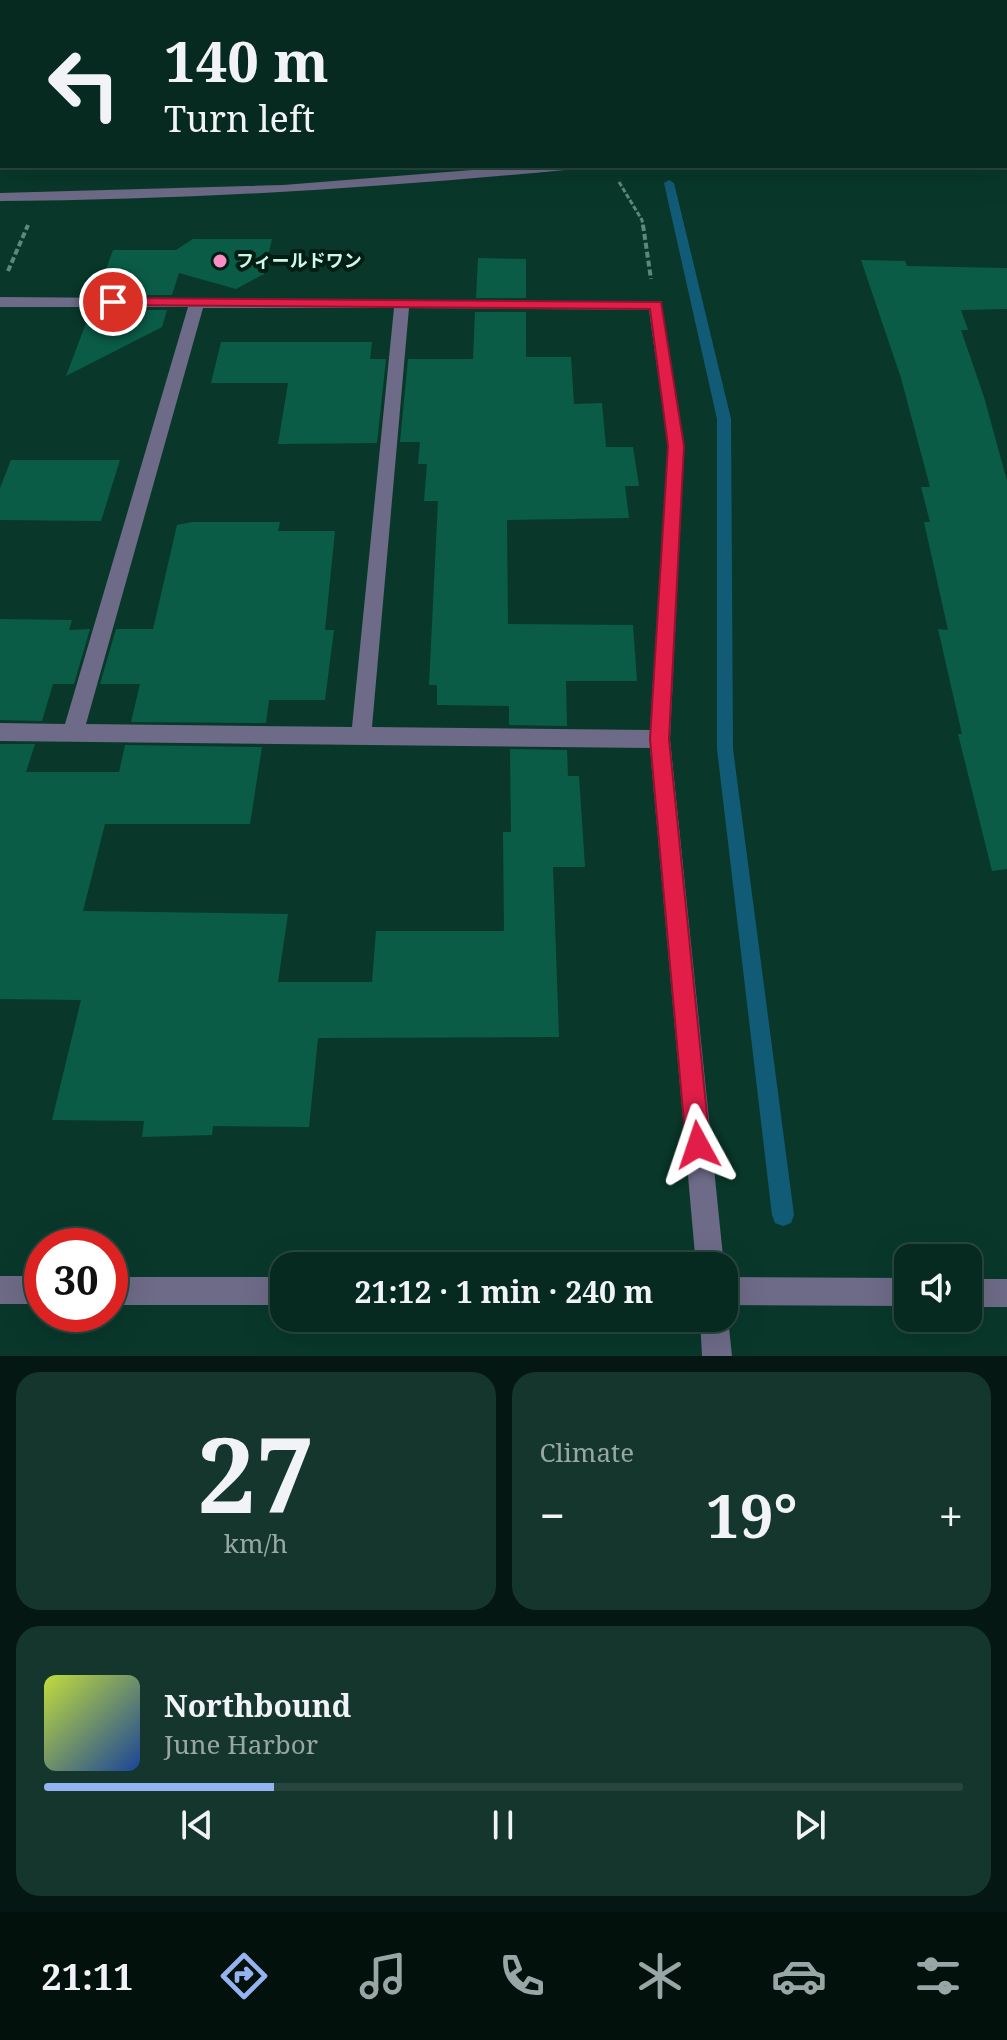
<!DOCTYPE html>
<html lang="en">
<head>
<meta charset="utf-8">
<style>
	:root { --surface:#072a20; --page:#15362d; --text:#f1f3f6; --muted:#98a7a5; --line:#28463e; --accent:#95b2f1 }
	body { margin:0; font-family:"Noto Serif","Noto Sans JP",serif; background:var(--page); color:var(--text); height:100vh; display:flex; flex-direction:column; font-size:30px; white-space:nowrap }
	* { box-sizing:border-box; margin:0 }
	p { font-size:26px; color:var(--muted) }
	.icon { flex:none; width:44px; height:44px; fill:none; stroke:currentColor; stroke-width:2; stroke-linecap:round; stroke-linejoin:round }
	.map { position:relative; height:1356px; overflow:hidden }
	.panel { display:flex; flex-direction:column; gap:16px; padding:16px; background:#041712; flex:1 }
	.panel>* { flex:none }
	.guide { position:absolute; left:0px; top:0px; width:1008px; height:168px; box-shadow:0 8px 32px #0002,0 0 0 2px var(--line); background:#072a20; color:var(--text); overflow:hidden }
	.tools { position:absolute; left:894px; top:1244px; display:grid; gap:16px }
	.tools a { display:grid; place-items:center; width:88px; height:88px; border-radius:16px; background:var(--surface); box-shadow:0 8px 32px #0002,0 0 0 2px var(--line); font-size:40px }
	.speed { position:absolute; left:24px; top:1228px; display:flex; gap:16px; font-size:40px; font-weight:700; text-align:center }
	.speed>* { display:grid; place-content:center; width:104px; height:104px; border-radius:50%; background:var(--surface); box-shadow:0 8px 32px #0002,0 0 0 2px var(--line); line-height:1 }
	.speed .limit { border:12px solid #d22; background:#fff; color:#111 }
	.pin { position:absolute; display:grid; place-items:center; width:68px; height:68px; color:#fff; margin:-34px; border:4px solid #fff; border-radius:50%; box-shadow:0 2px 8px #0007 }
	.me { position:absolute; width:88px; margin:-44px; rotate:355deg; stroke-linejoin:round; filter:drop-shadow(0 0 6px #0008) }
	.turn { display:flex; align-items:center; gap:28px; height:168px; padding:0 32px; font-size:36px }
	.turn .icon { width:104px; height:104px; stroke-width:2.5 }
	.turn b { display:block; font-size:56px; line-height:68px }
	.big { font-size:60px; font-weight:700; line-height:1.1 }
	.panel .card { flex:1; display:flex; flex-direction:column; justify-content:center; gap:12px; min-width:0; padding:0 28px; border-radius:24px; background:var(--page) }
	.panel .dial { align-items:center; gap:0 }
	.dial b { font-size:104px; line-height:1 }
	.song { display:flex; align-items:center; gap:24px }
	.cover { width:96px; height:96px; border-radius:12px; background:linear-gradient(135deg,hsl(70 70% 55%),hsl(220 70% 35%)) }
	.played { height:8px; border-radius:4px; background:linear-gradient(90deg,var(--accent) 25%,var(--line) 25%) }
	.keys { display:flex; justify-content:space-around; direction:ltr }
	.heat { display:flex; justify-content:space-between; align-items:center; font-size:44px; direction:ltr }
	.panel .tiles { flex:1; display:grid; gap:16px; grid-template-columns:1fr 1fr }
	.card:last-child { grid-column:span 2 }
	.trip { position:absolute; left:270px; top:1252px; width:468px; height:80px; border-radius:24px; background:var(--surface); box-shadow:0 8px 32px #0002,0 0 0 2px var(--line); font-weight:700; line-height:80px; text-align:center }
	.tabs { display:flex; height:128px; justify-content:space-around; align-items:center; background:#03110d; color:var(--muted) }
	.tabs .icon { width:56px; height:56px }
	.tabs .on { color:var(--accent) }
	.tabs b { font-size:36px; color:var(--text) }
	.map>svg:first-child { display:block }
</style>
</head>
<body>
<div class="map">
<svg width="1007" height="1356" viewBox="0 0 1007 1356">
	<rect width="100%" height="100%" fill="#09382b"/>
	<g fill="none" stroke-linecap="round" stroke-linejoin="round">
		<g fill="#125b77" fill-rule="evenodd">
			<rect x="630" y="0" width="8" height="2"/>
			<path d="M669,180l5,3 57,236 2,330 61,466 -3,8 -8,3 -8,-3 -3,-8 -55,-466v-330l-53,-236z"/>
		</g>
	</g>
	<g fill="#0a5c47">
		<path d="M193,239h79l-8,35 -28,15 -57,-16 -7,22h-75l16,-45h63z"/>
		<path d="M478,258l48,1v39h-50z"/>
		<path d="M861,260l44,1 2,5 100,2v41l-46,1 7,20h-7l23,67 23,84v388l-15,2 -34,-137h4l-24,-105 10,1 -24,-108h6l-9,-35h9l-29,-109z"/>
		<path d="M91,310h76l-5,17 -96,49z"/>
		<path d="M475,312h51v45h45l3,47 28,-1 4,44h27l6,39h-14l4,32 -122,2 1,104 125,1 4,56h-71l1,45 -58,-1v-19l-72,-1v-20h-8l9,-184h-14l3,-37h-9l2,-22h-20l8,-83h65z"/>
		<path d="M221,342h151l-2,17h16l-9,84 -99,1 10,-61h-77z"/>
		<path d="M11,460h109l-19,61 -101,-1v-32z"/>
		<path d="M192,522h88l-2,9h57l-10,99h9l-9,70h-56l-3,23 -135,-1 9,-38h-40l16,-55h37l24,-104z"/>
		<path d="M0,619l72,1 -3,10 21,-1 -16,55h-21l-11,37 -42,-1z"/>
		<path d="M0,744h35l-9,28h93l6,-27 137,2 -12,77h-145l-22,87 205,3 -10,68h94l4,-51h128l-1,-99h8l-1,-83 57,1 1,26h11l6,91h-32l6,170 -241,1 -9,89 -96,-1 -1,9 -70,2 2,-16 -92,-1 29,-120 -81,-1z"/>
	</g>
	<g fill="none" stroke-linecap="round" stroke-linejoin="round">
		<g stroke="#5d897b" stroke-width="3" stroke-dasharray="5 2" stroke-linecap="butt">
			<path d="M426,0l157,2"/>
			<path d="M619,182l23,38 1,7"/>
		</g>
		<g stroke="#5d897b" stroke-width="4" stroke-dasharray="6 3" stroke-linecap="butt">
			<path d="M643,225l8,54"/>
			<path d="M8,271l20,-46"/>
		</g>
		<g fill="#6e6b88" fill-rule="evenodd">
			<path d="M0,0l6,1 1,1h-5l-2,4z"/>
			<rect x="1006" y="157" width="1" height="8"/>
			<path d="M524,166h48l-7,4c-188,18 -376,30 -565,31v-8l283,-8z"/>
			<path d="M0,297l661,5 23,144 -14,293 54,527h-28l-46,-518 -650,-7v-18l65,1 123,-417h-188zM203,308h191l-42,419 -266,-3zM409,308l240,2 19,136 -18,284 -278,-3z"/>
			<rect x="0" y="1276" width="42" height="28"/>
			<rect x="110" y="1277" width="174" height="28"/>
			<path d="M724,1277l184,1v28l-184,-1z"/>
			<rect x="968" y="1279" width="39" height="28"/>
			<path d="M724,1308l4,10 4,38h-30l-2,-38h24z"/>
		</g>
	</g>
	<path fill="#e11d48" stroke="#92132f" stroke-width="2" d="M113,298l548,4 23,144 -15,293 41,406 -4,9 -8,3 -8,-3 -4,-9 -36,-406 18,-293 -18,-137 -542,-4 -2,-3z"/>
	<circle fill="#fb8fc5" stroke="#001e14" stroke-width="3" cx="220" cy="261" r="8"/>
	<g text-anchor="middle" stroke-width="8" stroke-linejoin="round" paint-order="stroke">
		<g font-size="18" font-weight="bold" fill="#cff7e7" stroke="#001e14" text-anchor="start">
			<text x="236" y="267">フィールドワン</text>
		</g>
	</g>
</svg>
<div class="tools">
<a><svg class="icon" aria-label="sound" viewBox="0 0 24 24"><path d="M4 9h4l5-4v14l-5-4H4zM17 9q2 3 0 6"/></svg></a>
</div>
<div class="speed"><div class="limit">30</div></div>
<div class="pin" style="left:113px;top:302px;background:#d93025"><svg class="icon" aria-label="arrive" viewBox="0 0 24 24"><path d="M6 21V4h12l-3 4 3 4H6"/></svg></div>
<svg class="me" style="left:698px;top:1145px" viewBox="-20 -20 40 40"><path d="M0-17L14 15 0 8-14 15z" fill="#e11d48" stroke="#fff" stroke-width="4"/></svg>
<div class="trip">21:12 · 1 min · 240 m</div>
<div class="guide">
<div class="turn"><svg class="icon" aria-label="left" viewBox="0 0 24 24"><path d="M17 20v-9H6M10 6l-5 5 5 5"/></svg><div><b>140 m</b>Turn left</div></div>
</div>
</div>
<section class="panel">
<div class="tiles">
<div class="card dial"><b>27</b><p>km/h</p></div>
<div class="card"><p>Climate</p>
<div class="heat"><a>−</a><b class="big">19°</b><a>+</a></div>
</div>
<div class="card">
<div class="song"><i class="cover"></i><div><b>Northbound</b><p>June Harbor</p></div></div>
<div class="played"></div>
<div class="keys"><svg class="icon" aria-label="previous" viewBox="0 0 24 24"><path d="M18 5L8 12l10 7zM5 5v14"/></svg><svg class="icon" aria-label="pause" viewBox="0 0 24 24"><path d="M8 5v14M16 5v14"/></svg><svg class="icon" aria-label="next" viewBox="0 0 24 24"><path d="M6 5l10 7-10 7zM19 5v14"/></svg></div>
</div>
</div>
</section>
<nav class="tabs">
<b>21:11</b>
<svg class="icon on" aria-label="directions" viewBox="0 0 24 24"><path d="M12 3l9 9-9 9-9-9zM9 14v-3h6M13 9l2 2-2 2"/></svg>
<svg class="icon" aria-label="music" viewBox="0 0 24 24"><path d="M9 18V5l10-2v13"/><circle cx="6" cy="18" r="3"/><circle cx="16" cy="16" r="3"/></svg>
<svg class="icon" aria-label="phone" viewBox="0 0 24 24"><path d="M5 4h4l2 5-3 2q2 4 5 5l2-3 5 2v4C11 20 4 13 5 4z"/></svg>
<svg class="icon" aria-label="climate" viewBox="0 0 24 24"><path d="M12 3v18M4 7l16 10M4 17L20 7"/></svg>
<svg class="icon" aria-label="car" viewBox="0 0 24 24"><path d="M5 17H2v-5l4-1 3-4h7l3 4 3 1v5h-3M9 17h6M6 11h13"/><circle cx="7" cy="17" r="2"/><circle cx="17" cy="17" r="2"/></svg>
<svg class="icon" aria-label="filters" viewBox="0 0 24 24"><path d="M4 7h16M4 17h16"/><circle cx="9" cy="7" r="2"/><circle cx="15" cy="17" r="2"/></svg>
</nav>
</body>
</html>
